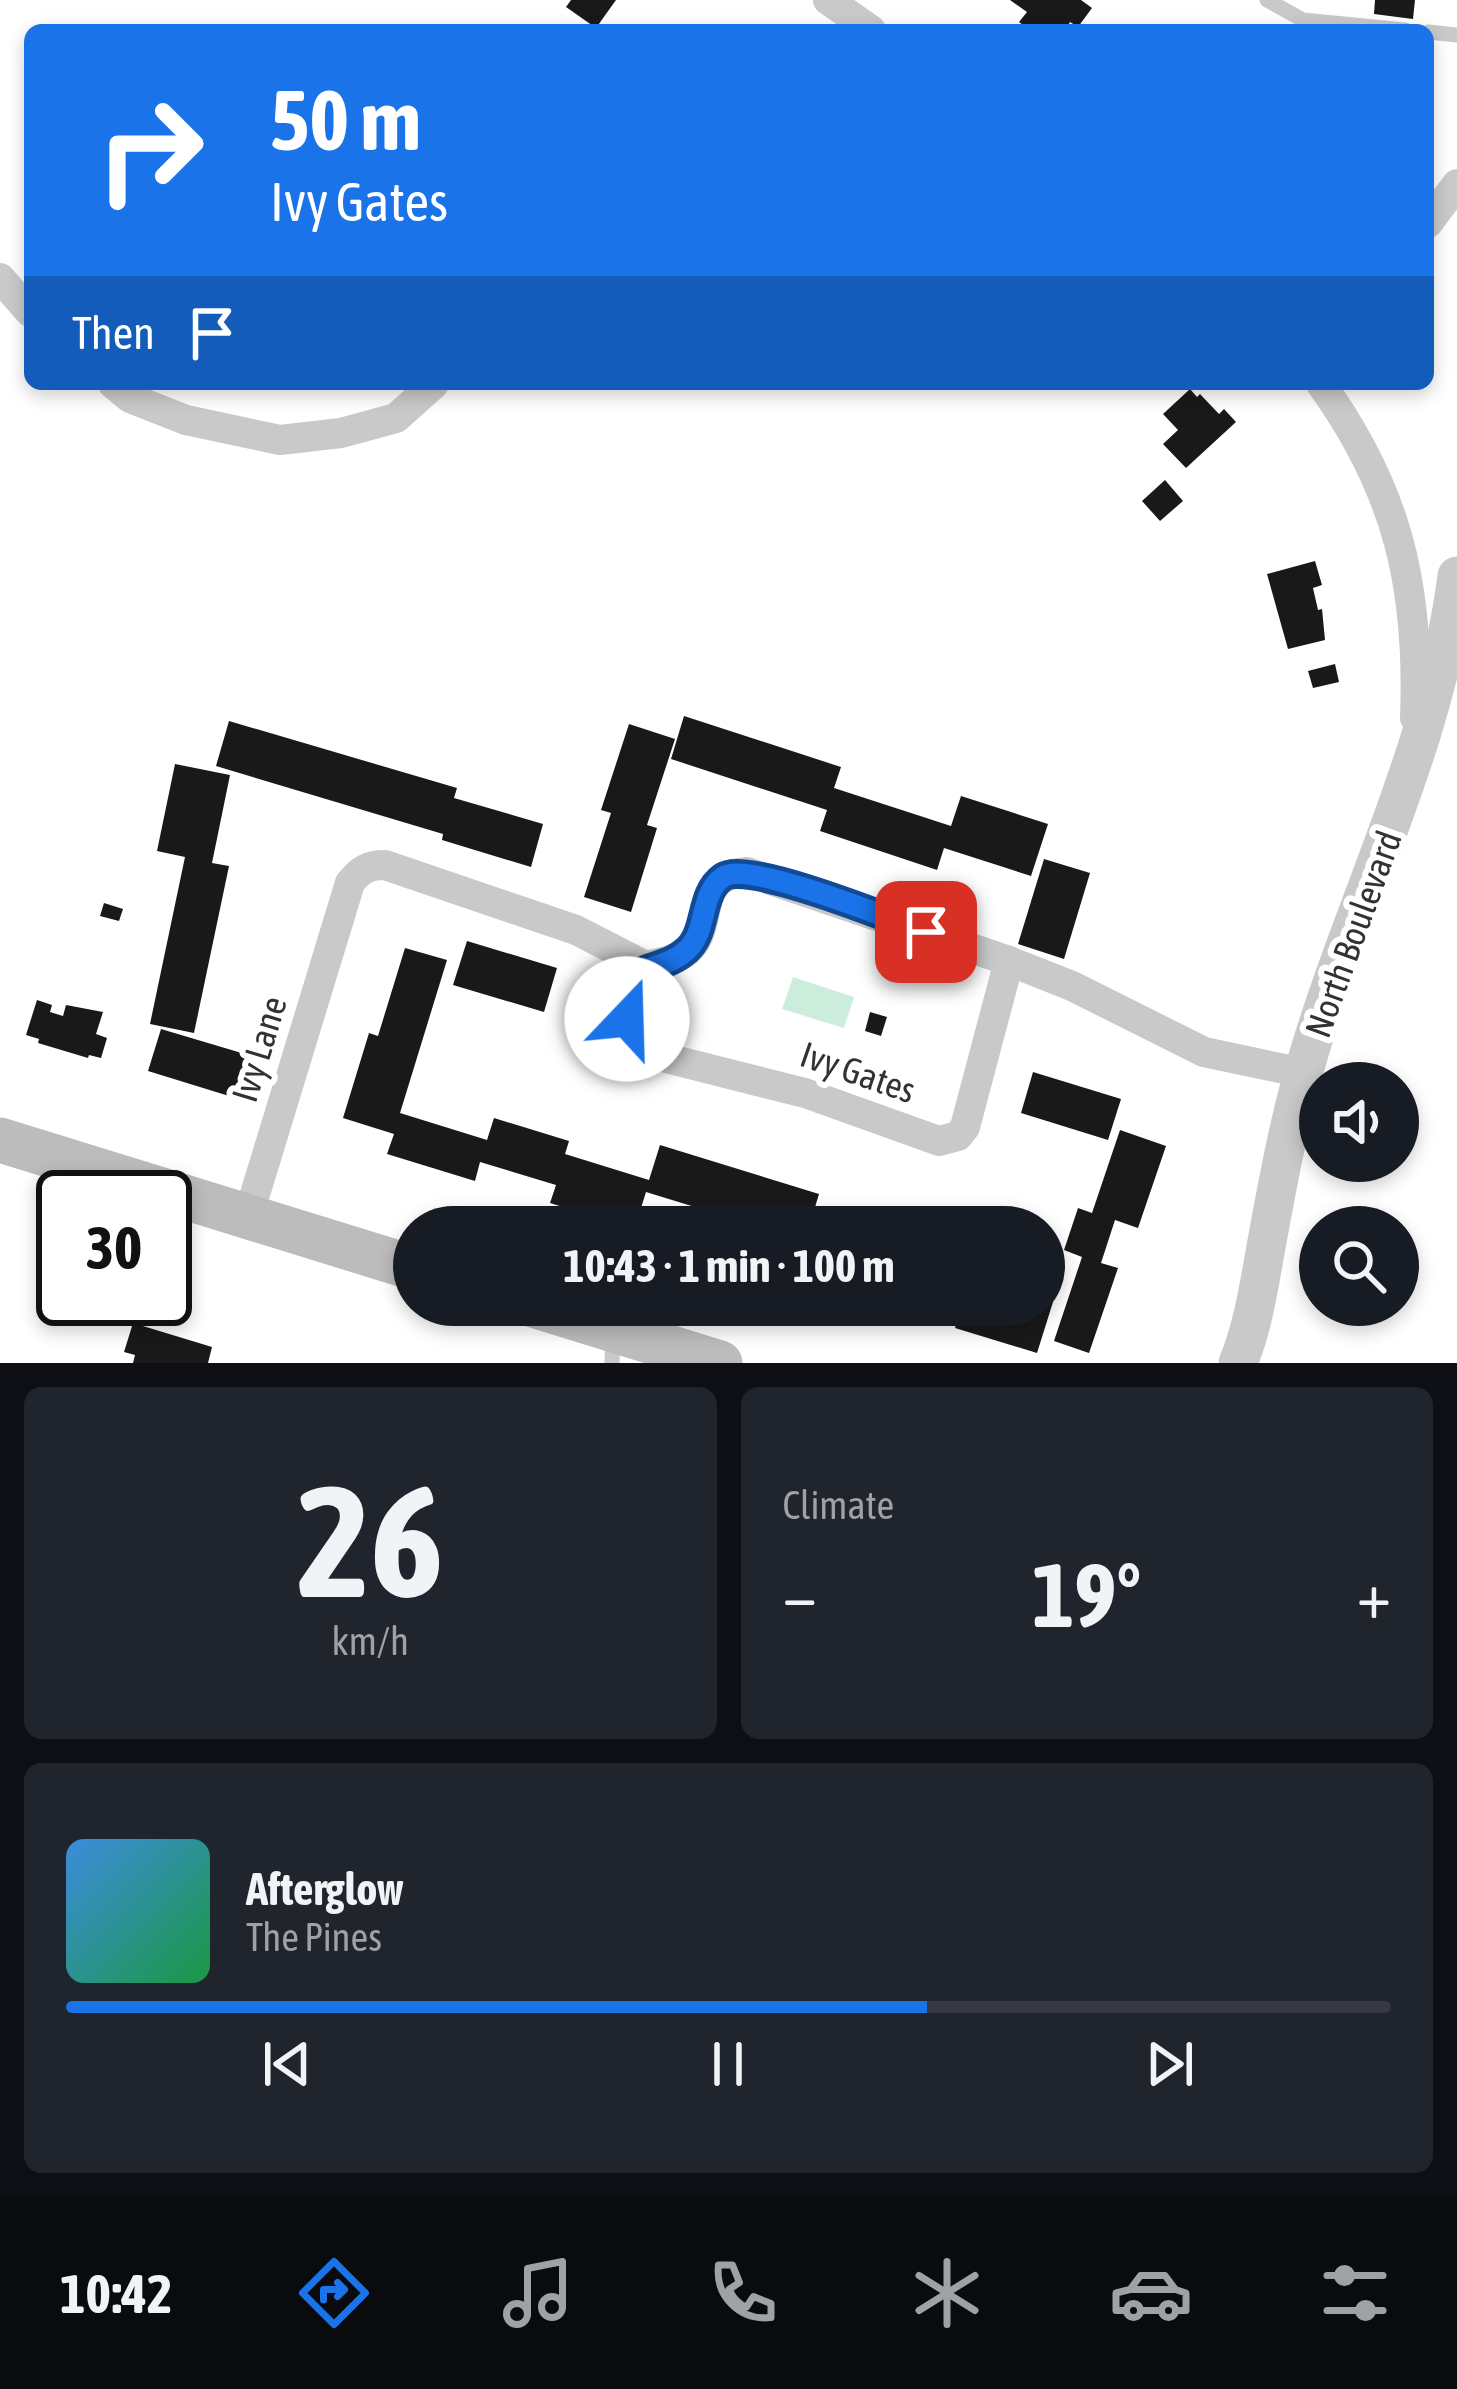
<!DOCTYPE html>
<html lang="en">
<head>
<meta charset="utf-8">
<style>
	:root { --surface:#171b24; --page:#20242c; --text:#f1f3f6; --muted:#9ea1a6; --line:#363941; --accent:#1a73e8 }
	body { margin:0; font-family:"Asap Condensed",sans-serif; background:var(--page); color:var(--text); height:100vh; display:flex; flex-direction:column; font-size:45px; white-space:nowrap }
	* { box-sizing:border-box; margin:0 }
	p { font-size:39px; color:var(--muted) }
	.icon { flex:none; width:66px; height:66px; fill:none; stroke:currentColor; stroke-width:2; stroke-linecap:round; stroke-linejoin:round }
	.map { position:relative; height:1363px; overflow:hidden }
	.panel { display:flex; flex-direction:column; gap:24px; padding:24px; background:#0d0f14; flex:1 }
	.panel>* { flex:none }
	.banner { position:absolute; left:24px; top:24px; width:1410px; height:366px; border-radius:18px; box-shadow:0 6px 18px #0003; background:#1a73e8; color:#fff; overflow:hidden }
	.tools { position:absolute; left:1299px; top:1062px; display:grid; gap:24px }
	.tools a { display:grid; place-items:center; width:120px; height:120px; border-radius:50%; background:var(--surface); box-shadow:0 6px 18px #0003; font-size:60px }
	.speed { position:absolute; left:36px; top:1170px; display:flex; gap:24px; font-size:60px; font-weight:700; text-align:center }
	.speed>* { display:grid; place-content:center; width:156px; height:156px; border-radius:50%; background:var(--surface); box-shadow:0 6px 18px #0003; line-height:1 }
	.speed .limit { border:6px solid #111; border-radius:18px; background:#fff; color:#111 }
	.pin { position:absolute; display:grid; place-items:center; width:102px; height:102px; color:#fff; margin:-51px; border-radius:24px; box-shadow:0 6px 18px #0006 }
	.me { position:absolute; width:132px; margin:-66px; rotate:21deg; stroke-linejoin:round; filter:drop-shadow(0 0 9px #0008) }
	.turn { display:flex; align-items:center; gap:42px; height:252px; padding:0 48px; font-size:54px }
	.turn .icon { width:156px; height:156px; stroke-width:2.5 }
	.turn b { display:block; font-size:84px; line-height:102px }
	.then { display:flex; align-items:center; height:114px; padding:0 48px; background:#0003; gap:24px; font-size:45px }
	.big { font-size:90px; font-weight:700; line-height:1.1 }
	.panel .tile { flex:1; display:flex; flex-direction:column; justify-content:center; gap:18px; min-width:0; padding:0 42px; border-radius:18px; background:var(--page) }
	.panel .dial { align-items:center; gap:0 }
	.dial b { font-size:156px; line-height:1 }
	.song { display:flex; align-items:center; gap:36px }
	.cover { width:144px; height:144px; border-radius:18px; background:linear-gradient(135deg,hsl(210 70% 55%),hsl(140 70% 35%)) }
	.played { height:12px; border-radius:6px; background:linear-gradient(90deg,var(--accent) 65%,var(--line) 65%) }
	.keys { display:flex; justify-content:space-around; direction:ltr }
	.heat { display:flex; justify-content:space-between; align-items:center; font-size:66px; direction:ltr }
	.panel .tiles { flex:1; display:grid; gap:24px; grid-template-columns:1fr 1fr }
	.tile:last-child { grid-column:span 2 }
	.trip { position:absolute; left:393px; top:1206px; width:672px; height:120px; border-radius:60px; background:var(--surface); box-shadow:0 6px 18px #0003; font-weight:700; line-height:120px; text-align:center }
	.dock { display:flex; height:192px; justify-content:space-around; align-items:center; background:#090b0e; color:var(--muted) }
	.dock .icon { width:84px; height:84px }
	.dock .selected { color:var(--accent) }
	.dock b { font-size:54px; color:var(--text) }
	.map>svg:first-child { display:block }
</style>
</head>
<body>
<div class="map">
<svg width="1457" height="1363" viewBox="0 0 1457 1363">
	<rect width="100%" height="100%" fill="#fff"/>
	<path fill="#cdeddc" d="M793,977l61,20 -10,31 -62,-19z"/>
	<g fill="#191919">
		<path d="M571,0h45l-20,28 -30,-21z"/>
		<path d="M1010,0h71l11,8 -14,19 -8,-5 -5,8h-35l-11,-8 8,-10z"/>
		<path d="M1375,0h40l-2,19 -39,-5z"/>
		<path d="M1190,389l7,8 3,-3 19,20 5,-5 12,13 -50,46 -23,-24 15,-14 -15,-16z"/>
		<path d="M1165,480l18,21 -23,20 -18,-20z"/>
		<path d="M1315,561l7,24 -9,3 5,22 4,-1 3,31 -37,9 -21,-75z"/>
		<path d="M1335,664l4,18 -26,6 -5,-17z"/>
		<path d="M684,716l157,51 -7,21 117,38 10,-30 87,28 -17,52 -87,-28 -7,22 -117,-39 7,-21 -156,-51z"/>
		<path d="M229,721l228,67 -3,10 89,26 -12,43 -89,-27 1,-6 -227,-68z"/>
		<path d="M629,724l46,15 -28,86 10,3 -26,84 -47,-15 27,-84 -10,-3z"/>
		<path d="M175,764l55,11 -18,88 17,3 -35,167 -44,-9 35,-167 -28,-6z"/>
		<path d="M1044,859l46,14 -26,86 -46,-15z"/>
		<path d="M104,903l19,6 -4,12 -19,-5z"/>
		<path d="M467,941l90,27 -13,44 -91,-27z"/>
		<path d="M405,948l42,12 -47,153 87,27 7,-22 75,23 -4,13 84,26 11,-35 159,49 -10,33h-49l-114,-35 -11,35h-7l-78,-24 6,-18 -76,-23 -5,19 -88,-27 7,-20 -51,-16 26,-85 9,3z"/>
		<path d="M37,1000l15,5 -2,7 13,4 3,-11 37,7 -7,22 11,4 -6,20 -12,-3 -1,3 -50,-15 1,-4 -13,-4z"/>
		<path d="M870,1012l17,5 -6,19 -16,-5z"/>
		<path d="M161,1029l94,28 -13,43 -94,-29z"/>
		<path d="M1033,1072l88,27 -13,41 -87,-27z"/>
		<path d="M1120,1130l46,16 -28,82 -23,-8 -14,43 17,5 -29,85 -35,-12 28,-84 -18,-7 14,-42 14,5z"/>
		<path d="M1044,1299l9,3 -16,51 -82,-25 5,-16 -18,-6 102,-1z"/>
		<path d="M133,1323l79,24 -4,16h-75l2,-8 -11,-3z"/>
	</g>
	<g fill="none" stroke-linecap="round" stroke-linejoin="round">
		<g stroke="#c9c9c9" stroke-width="15">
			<path d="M1267,0l36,20 102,10"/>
			<path d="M1428,32l29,3"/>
			<path d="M612,1363l1,-30"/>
		</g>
		<g stroke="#c9c9c9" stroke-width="30">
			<path d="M828,0l43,30"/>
			<path d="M1428,223l29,-39"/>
			<path d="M0,278l30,34"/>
			<path d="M113,384l17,14 56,22 94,20 61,-7 55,-15 38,-34"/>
			<path d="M1321,384c77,107 99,203 94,334"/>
			<path d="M646,966c-26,34 -25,71 16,91l143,36 134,48 19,-5 7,-9 44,-166"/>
			<path d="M248,1217l102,-334c10,-13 18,-18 35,-18l191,65 70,36c11,-3 27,-5 37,-12 36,-23 5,-79 64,-82l262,89 63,25 132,66 99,21"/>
		</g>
		<path stroke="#c9c9c9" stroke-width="39" d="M1238,1363c15,-36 21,-77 28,-116 11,-60 22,-121 39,-180 47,-164 130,-318 152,-491"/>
		<g stroke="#bcbcbc" stroke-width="45">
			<path d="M0,1140l414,128"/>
			<path d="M533,1305l187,58"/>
		</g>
	</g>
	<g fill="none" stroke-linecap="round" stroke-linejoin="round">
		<defs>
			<path id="route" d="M627,1019c0,-67 29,-41 60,-69 21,-19 12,-56 36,-73 24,-17 170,43 203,55"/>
		</defs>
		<use href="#route" stroke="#114b97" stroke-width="30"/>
		<use href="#route" stroke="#1a73e8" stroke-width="21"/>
	</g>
	<g text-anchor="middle" stroke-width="12" stroke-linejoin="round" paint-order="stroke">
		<g font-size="36" fill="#323232" stroke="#fff">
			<text transform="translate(1353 934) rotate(-70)" y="13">North Boulevard</text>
			<text transform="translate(259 1049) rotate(-73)" y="13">Ivy Lane</text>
			<text transform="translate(858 1072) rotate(19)" y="13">Ivy Gates</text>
		</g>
	</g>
</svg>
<div class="tools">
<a><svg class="icon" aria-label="sound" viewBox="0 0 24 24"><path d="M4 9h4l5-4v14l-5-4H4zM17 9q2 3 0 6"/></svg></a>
<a><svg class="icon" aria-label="search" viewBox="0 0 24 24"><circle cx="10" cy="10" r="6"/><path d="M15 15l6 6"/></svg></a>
</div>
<div class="speed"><div class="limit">30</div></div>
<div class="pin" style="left:926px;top:932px;background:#d93025"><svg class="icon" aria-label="arrive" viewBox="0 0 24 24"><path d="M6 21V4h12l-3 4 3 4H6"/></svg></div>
<svg class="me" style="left:627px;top:1019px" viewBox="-20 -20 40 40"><circle r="19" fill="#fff"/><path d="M0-13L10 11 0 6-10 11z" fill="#1a73e8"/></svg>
<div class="trip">10:43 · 1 min · 100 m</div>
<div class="banner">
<div class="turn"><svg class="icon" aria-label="right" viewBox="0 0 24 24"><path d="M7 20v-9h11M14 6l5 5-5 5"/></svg><div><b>50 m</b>Ivy Gates</div></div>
<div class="then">Then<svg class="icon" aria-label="arrive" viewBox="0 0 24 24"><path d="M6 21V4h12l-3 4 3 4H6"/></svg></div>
</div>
</div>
<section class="panel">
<div class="tiles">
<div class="tile dial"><b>26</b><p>km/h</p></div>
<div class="tile"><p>Climate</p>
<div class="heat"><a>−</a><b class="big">19°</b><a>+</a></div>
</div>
<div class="tile">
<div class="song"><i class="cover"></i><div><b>Afterglow</b><p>The Pines</p></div></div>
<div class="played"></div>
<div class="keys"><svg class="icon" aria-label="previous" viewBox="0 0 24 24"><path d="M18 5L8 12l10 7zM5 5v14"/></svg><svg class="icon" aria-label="pause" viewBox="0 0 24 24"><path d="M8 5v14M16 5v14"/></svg><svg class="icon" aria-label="next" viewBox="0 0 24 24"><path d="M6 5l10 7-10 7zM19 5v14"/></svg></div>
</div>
</div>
</section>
<nav class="dock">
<b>10:42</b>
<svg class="icon selected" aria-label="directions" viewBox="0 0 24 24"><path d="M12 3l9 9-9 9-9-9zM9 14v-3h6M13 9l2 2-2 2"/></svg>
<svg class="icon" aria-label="music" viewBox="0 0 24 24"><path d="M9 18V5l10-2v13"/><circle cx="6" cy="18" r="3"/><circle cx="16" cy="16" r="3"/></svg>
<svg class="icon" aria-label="phone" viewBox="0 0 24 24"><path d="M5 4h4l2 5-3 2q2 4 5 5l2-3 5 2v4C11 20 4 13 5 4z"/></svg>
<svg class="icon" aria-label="climate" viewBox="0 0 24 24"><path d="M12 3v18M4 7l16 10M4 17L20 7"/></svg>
<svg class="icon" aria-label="car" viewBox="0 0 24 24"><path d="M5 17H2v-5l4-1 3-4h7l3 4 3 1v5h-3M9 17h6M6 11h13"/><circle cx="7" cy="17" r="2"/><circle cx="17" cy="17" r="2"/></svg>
<svg class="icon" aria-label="filters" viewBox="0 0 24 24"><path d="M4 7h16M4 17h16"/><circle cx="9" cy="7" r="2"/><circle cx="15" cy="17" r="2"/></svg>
</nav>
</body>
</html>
